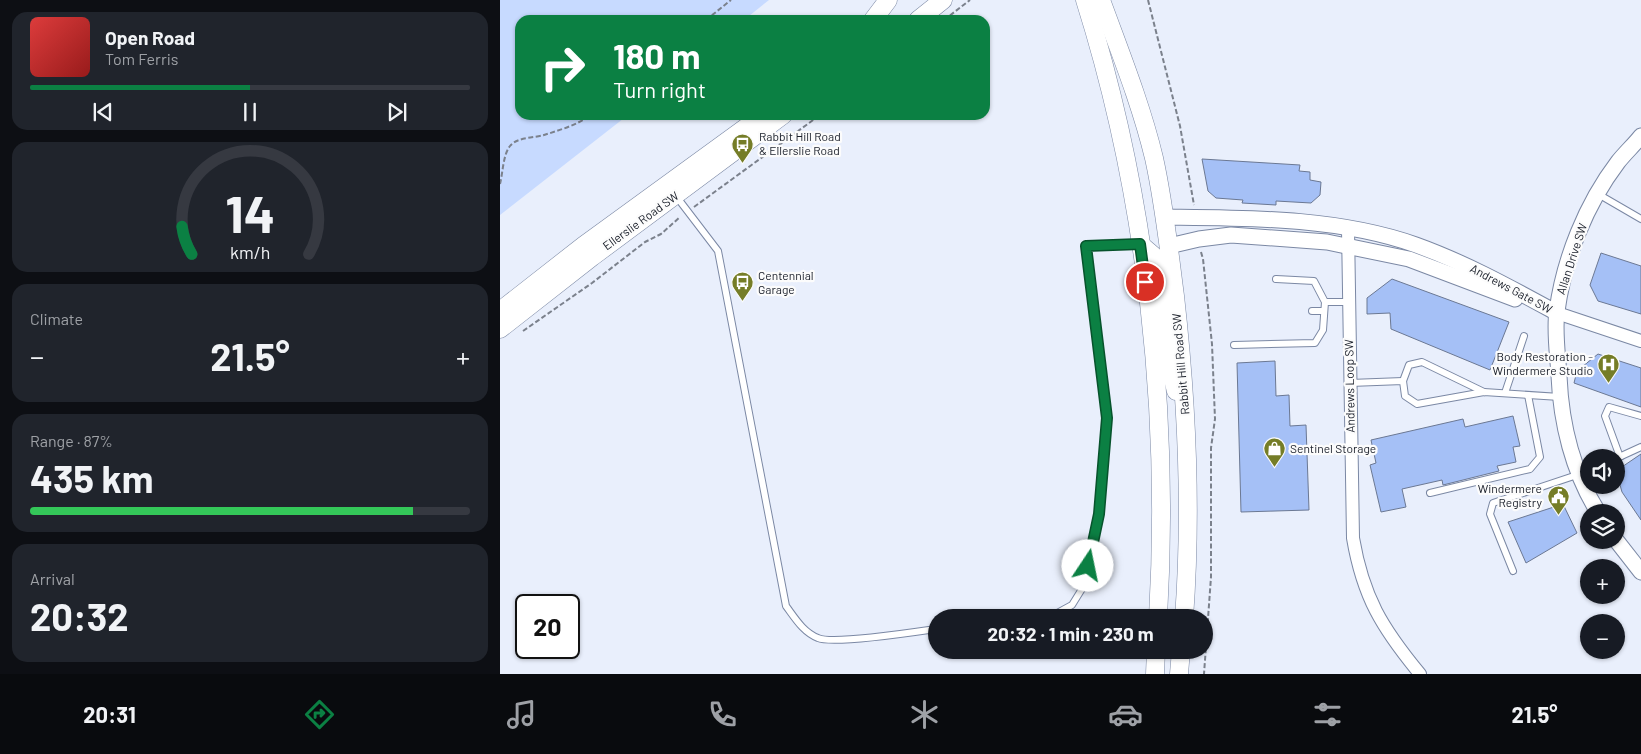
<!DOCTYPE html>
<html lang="en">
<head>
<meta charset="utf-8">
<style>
	:root { --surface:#171b24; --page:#20242c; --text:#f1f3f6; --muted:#9ea1a6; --line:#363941; --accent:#0b8043 }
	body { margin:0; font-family:Barlow,sans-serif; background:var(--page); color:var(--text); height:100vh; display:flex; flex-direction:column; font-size:19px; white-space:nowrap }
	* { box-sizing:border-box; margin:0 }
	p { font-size:16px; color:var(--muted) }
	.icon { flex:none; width:28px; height:28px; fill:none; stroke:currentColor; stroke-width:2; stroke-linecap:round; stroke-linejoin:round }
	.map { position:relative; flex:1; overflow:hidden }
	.details { display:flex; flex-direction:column; gap:12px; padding:12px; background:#0d0f14; width:500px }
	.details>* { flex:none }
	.hud { position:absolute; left:15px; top:15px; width:475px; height:105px; border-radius:15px; box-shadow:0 1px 4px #0004; background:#0b8043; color:#fff; overflow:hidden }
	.controls { position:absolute; left:1080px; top:449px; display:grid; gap:10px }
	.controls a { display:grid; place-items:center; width:45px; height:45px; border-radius:50%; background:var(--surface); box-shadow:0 1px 4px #0004; font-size:25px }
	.speed { position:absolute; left:15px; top:594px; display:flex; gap:10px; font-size:25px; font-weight:700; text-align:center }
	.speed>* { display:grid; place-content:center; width:65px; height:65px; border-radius:50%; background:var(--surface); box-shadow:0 1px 4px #0004; line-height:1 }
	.speed .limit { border:2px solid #111; border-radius:8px; background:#fff; color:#111 }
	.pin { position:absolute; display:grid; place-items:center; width:42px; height:42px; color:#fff; margin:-21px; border:2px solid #fff; border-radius:50%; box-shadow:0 1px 5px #0007 }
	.me { position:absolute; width:55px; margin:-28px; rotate:11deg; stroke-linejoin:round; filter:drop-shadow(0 0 4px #0008) }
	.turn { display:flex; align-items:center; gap:18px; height:105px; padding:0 15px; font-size:22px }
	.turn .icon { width:65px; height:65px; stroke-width:2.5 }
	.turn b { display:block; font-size:35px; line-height:42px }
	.big { font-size:38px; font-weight:700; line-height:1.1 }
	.details .card { flex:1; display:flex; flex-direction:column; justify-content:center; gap:8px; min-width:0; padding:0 18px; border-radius:15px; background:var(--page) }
	.details .dial { align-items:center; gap:0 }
	.dial svg { height:130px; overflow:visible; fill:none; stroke:var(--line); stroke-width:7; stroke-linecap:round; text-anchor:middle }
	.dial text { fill:var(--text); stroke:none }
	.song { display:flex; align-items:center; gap:15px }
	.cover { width:60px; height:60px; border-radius:8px; background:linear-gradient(135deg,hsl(0 70% 55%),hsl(0 70% 35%)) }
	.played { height:5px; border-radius:2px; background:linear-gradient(90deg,var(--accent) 50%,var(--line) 50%) }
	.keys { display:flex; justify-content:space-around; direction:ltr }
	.heat { display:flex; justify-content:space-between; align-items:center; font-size:28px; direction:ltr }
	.charge { height:8px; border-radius:4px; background:linear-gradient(90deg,#34c759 87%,var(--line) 0) }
	.trip { position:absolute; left:428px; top:609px; width:285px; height:50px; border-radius:25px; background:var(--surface); box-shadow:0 1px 4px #0004; font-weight:700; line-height:50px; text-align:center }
	.dock { display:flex; height:80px; justify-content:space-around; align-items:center; background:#090b0e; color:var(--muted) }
	.dock .icon { width:35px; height:35px }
	.dock .active { color:var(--accent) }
	.dock b { font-size:22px; color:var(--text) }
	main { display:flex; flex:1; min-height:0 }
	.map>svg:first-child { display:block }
</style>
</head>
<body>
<main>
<section class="details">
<div class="card">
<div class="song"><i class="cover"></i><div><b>Open Road</b><p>Tom Ferris</p></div></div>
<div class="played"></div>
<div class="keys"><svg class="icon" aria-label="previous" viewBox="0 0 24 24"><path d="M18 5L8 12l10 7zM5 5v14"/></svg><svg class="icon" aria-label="pause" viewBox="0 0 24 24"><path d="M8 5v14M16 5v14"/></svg><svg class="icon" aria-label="next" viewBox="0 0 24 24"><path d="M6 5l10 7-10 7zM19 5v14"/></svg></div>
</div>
<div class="card dial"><svg viewBox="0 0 100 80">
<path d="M14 69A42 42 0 1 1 86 69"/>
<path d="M14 69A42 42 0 0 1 8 52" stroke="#0b8043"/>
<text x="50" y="56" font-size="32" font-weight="700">14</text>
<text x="50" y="72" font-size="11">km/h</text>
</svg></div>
<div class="card"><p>Climate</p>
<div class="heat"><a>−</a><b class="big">21.5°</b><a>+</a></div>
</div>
<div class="card"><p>Range · 87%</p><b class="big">435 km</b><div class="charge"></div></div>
<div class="card"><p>Arrival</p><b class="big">20:32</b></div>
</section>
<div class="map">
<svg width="1141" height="674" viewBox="0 0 1141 674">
	<rect width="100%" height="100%" fill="#e9effc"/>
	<path fill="#c7daff" d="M0,0h269l-25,20h-224v95h108l-128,100z"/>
	<g fill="#a5c0f6" stroke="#6b7893">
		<path d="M702,159l98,6 -1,6 11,1v8l11,2 -1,13 -9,8 -35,-2v4l-34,-2 1,-3 -27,-2 -8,-7z"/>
		<path d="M1101,253l40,13v48l-43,-13 -8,-16z"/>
		<path d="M892,279l117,43 -19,48 -99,-41 -1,-16 -23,1v-16z"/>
		<path d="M1098,354l43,14v39l-67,-24 3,-12z"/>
		<path d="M775,361l1,35 13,-1 1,31 16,-1 3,85 -68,2 -4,-149z"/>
		<path d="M1013,416l7,30 -7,1 3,15 -19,4 2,5 -56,14 -1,-5 -40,9 4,18 -25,5 -11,-47 6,-2 -5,-23 92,-21 2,8z"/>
		<path d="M1141,454v66l-19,-28 -6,-21z"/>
		<path d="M1063,504l14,29 -51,30 -18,-41z"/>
	</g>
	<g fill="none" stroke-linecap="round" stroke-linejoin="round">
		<defs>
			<g id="service">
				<path d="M1098,194l43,25"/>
				<path d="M176,196l42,55 68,355c9,12 17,26 32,32 15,7 97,-6 118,-9"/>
				<path d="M825,302h24"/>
				<path d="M812,311h12"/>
				<path d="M734,345l81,-2 8,-13 2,-28 -11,-21 -38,-2"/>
				<path d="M903,381l6,-16 13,-3 62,30"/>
				<path d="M850,383l53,-2 2,15 12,8 67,-12 76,5"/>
				<path d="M1005,393l19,-57"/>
				<path d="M1120,457l-15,-41 4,-9 32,9"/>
				<path d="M1117,458l24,-11"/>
				<path d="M930,493l100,-24 10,-12 -12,-62"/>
				<path d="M1013,571l-23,-57 3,-11 96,-32"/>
				<path d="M544,618l6,-1 22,-12 13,-21 14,-70 8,-96 -20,-173h52"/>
			</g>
			<g id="minor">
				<path d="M848,229l5,309c10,59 29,90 67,136"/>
				<path d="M1057,313l84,28"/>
			</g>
			<g id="tertiary">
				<path d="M664,217c83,1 173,0 252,28 50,18 95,43 141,68"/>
				<path d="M669,246l30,-7 32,-4 96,7 82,17 106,40"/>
				<path d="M1098,512c-25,-40 -37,-89 -39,-136 -1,-20 -5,-45 -2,-65 7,-52 29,-107 61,-149 7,-9 16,-17 23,-26"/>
				<path d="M1116,540l25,32"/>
			</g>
			<g id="secondary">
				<path d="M585,0c62,197 85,411 73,618"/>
				<path d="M601,0c19,52 40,104 53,158 10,45 15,92 21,138 12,107 17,215 9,322"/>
				<path d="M373,20l15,-20"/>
				<path d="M418,20l25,-20"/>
				<path d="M641,245l14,12 16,114 5,20"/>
				<path d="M0,311l83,-65 180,-131"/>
				<path d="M0,329l92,-72 191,-142"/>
				<path d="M655,674l1,-24"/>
				<path d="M679,674l2,-24"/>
			</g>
		</defs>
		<use href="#service" stroke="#7b88a4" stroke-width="8"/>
		<use href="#minor" stroke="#7b88a4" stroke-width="14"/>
		<use href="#tertiary" stroke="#7b88a4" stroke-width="17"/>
		<use href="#secondary" stroke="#7b88a4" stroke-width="19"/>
		<g stroke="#7b818c" stroke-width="2" stroke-dasharray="5 2.5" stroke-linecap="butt">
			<path d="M648,0l32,126 14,79"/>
			<path d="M206,20l25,-20"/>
			<path d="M444,20l26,-20"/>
			<path d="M0,184c3,-12 3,-29 10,-38 7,-9 24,-8 34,-11 16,-5 33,-10 47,-20"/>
			<path d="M194,207l126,-92"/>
			<path d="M701,252l2,7 9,85 3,75 -4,29v129l-7,97"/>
			<path d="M23,331l69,-48 53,-41 16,-8 19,-17"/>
		</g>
		<use href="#service" stroke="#fff" stroke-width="6"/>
		<use href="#minor" stroke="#fff" stroke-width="12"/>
		<use href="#tertiary" stroke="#fff" stroke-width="15"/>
		<use href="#secondary" stroke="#fff" stroke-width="18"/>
	</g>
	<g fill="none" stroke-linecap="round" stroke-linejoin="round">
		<defs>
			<path id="route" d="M588,566l11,-52 8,-96 -21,-172 54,-2 5,38"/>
		</defs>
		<use href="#route" stroke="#07532c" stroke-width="12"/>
		<use href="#route" stroke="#0b8043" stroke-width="9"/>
	</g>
	<defs>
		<symbol id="bus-pin" viewBox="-11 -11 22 30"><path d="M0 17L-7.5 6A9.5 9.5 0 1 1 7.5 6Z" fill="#757d27" stroke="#fcfcfc"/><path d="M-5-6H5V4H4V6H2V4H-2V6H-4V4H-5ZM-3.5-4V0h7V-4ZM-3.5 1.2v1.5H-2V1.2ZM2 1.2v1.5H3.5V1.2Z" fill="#fff"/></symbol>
		<symbol id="hospital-pin" viewBox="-11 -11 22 30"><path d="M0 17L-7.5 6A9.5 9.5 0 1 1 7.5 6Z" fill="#757d27" stroke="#fcfcfc"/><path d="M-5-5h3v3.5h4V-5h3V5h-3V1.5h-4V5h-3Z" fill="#fff"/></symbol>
		<symbol id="shop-pin" viewBox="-11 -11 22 30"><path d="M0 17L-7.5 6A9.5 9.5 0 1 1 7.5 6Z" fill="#757d27" stroke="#fcfcfc"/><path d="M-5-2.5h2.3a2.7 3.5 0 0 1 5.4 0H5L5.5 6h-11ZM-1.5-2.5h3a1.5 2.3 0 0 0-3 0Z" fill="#fff"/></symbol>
		<symbol id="civic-pin" viewBox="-11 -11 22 30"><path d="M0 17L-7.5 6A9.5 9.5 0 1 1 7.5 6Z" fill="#757d27" stroke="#fcfcfc"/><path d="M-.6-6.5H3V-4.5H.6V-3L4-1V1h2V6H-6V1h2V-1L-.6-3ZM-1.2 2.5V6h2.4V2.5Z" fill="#fff"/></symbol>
	</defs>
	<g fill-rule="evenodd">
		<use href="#bus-pin" x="230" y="132" width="25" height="34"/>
		<use href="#bus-pin" x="230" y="270" width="25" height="34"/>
		<use href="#hospital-pin" x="1096" y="352" width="25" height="34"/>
		<use href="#shop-pin" x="762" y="436" width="25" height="34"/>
		<use href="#civic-pin" x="1046" y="484" width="25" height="34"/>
	</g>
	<g text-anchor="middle" stroke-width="4.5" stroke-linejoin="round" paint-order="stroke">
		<g font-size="12" fill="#191e29" stroke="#fcfcfc" text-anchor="start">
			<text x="259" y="141">Rabbit Hill Road<tspan x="259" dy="14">&amp; Ellerslie Road</tspan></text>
			<text x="258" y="280">Centennial<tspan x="258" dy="14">Garage</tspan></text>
			<text x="1093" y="361" text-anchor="end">Body Restoration -<tspan x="1093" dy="14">Windermere Studio</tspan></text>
			<text x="790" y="453">Sentinel Storage</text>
			<text x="1042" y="493" text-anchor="end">Windermere<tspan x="1042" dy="14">Registry</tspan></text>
		</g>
		<g font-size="12" fill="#191e29" stroke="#fcfcfc">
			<text transform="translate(141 221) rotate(-36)" y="4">Ellerslie Road SW</text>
			<text transform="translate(1072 259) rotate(-72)" y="4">Allan Drive SW</text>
			<text transform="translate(1011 289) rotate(28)" y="4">Andrews Gate SW</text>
			<text transform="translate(681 364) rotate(-95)" y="4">Rabbit Hill Road SW</text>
			<text transform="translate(850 386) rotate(-91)" y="4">Andrews Loop SW</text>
		</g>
	</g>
</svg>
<div class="controls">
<a><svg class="icon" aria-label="sound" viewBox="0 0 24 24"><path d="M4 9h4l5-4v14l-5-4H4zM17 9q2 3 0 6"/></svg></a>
<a><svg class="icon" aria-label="layers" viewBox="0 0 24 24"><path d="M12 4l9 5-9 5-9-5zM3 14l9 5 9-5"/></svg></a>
<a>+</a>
<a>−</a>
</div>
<div class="speed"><div class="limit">20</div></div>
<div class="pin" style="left:645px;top:282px;background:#d93025"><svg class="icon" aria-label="arrive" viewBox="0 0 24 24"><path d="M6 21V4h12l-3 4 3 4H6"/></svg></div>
<svg class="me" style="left:588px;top:566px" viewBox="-20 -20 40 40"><circle r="19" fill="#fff"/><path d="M0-13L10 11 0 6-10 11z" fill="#0b8043"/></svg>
<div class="trip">20:32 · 1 min · 230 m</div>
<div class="hud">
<div class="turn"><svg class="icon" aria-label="right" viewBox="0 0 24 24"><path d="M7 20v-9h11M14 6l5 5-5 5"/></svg><div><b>180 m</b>Turn right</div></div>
</div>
</div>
</main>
<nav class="dock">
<b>20:31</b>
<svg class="icon active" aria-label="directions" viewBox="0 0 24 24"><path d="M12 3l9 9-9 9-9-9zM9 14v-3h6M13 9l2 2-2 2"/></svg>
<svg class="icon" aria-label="music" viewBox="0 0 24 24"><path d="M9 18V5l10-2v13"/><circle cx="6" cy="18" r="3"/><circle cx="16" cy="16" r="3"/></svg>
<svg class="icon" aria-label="phone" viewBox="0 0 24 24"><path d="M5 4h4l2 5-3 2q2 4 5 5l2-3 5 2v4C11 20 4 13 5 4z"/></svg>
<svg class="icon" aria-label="climate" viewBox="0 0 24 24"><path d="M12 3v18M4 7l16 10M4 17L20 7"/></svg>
<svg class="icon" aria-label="car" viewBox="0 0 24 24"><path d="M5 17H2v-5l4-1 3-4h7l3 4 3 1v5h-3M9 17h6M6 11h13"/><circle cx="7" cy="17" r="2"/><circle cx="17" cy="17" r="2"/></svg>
<svg class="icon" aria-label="filters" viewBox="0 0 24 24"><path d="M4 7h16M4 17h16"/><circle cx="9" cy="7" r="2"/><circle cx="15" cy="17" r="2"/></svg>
<b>21.5°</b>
</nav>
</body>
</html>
